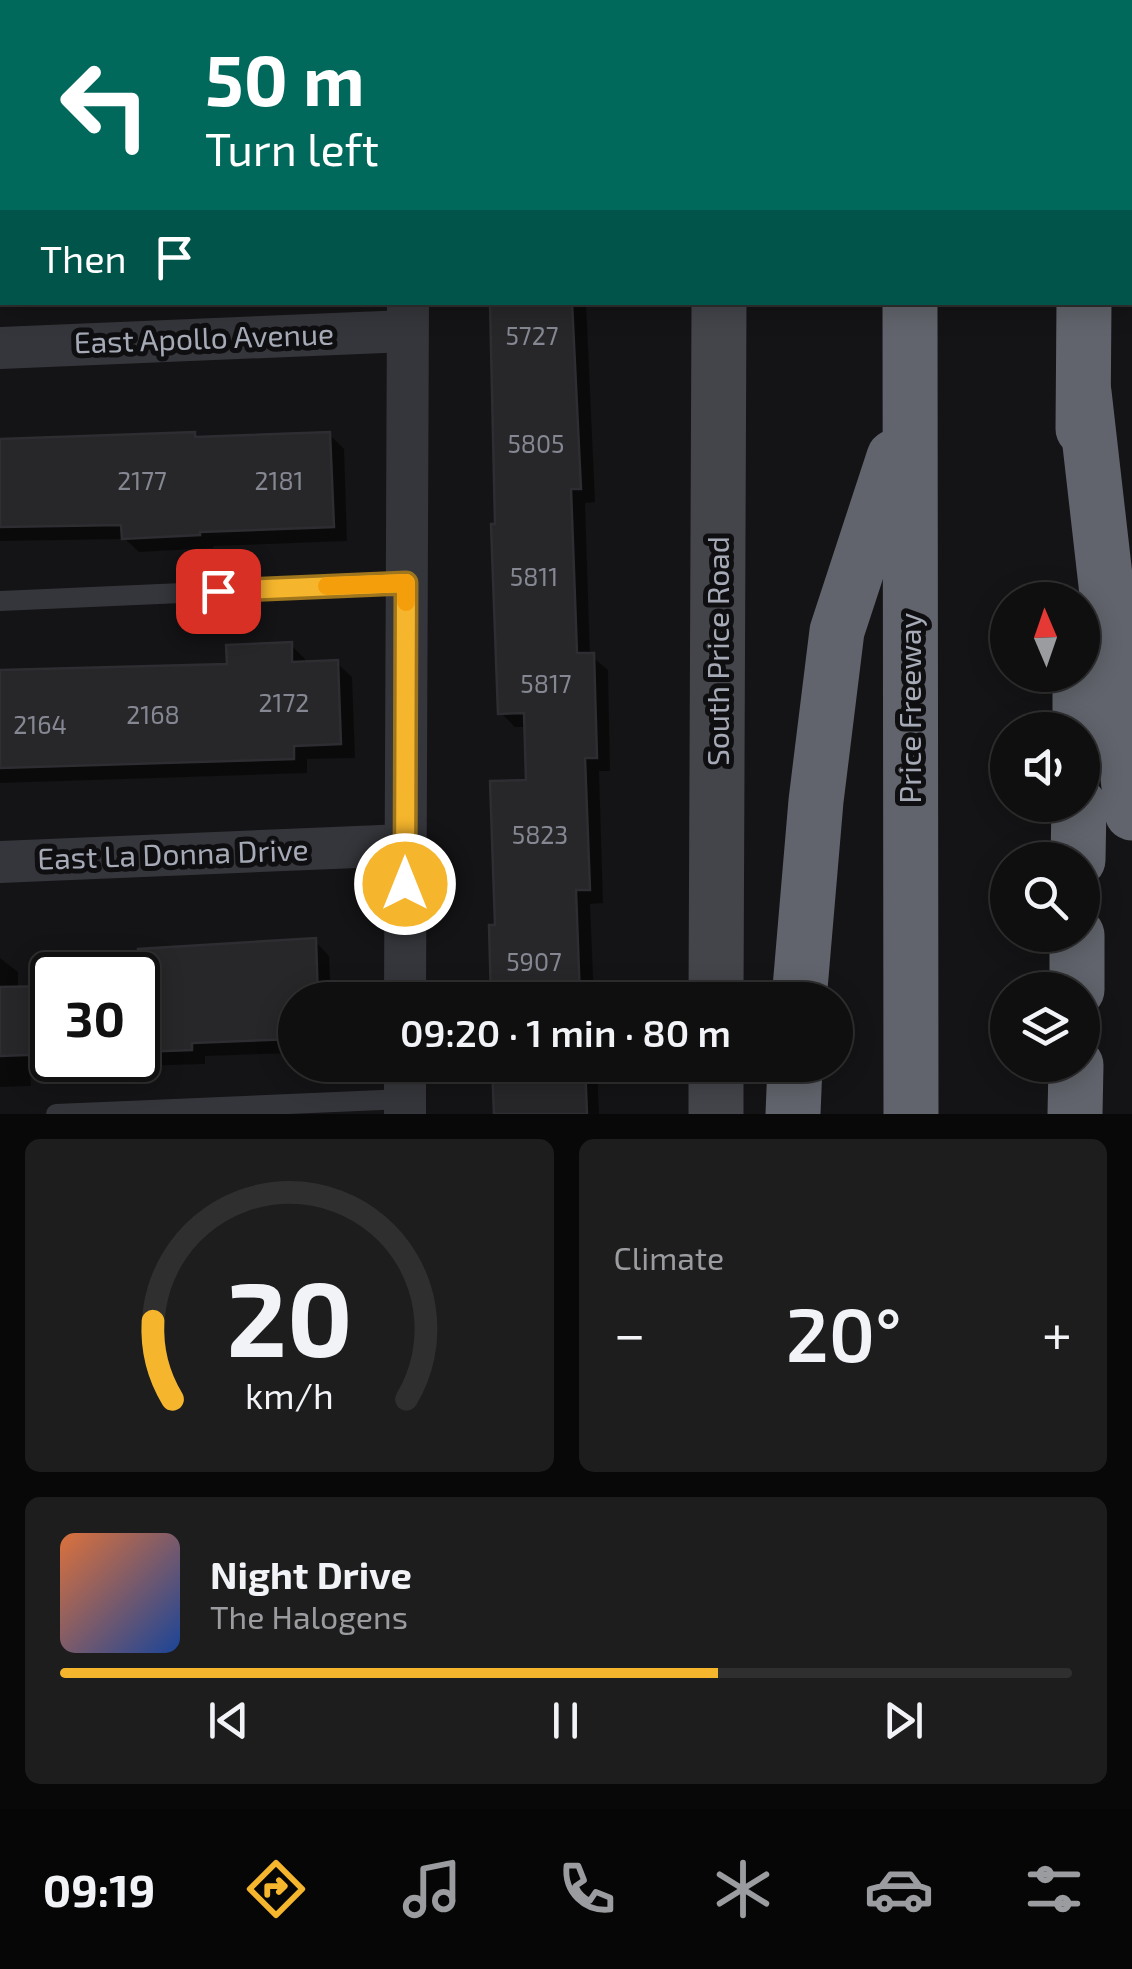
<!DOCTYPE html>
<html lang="en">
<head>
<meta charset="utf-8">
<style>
	:root { --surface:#0f0f10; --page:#1d1d1e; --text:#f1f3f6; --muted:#9b9c9f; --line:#2f2f30; --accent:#f5b52d }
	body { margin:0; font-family:"Exo 2",sans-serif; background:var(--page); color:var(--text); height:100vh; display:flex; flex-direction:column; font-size:38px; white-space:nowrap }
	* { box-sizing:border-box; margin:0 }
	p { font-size:32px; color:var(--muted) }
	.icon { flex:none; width:55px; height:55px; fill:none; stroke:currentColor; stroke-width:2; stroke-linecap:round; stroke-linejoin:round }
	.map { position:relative; height:1114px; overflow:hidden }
	.panel { display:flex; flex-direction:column; gap:25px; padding:25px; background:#080809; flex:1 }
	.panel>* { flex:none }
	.guide { position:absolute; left:0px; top:0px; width:1132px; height:305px; box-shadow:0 5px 25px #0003,0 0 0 2px var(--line); background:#00695c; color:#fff; overflow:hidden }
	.needle { width:65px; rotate:358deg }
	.fabs { position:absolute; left:990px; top:582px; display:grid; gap:20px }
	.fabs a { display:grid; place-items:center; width:110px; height:110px; border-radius:50%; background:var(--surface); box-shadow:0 5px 25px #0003,0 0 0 2px var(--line); font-size:50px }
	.speed { position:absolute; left:30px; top:952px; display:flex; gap:20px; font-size:50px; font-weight:700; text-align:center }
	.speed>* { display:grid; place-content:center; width:130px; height:130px; border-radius:50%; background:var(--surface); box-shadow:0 5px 25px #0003,0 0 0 2px var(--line); line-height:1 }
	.speed .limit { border:5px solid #111; border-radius:15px; background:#fff; color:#111 }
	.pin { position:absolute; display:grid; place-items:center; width:85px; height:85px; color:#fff; margin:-42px; border-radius:20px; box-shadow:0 5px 15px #0006 }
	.me { position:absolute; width:110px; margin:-55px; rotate:0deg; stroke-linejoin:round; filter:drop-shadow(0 0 8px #0008) }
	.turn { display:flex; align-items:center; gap:35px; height:210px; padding:0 40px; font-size:45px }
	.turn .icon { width:130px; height:130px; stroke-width:2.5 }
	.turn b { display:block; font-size:70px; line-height:85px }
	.then { display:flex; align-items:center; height:95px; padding:0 40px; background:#0003; gap:20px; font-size:38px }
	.big { font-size:75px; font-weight:600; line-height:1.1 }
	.panel .card { flex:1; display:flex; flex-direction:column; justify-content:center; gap:15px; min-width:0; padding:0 35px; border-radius:15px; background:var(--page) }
	.panel .dial { align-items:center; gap:0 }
	.dial svg { height:260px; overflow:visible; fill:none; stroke:var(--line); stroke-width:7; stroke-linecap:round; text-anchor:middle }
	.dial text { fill:var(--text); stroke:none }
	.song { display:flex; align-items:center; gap:30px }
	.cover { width:120px; height:120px; border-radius:15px; background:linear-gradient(135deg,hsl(20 70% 55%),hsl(220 70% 35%)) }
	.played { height:10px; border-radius:5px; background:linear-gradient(90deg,var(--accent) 65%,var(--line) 65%) }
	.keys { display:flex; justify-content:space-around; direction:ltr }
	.heat { display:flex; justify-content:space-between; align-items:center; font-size:55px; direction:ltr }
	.panel .tiles { flex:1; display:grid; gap:25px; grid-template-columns:1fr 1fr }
	.card:last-child { grid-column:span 2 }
	.trip { position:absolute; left:278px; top:982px; width:575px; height:100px; border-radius:50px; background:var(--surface); box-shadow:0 5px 25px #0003,0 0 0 2px var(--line); font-weight:600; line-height:100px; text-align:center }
	.dock { display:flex; height:160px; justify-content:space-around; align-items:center; background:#060606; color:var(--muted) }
	.dock .icon { width:70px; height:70px }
	.dock .on { color:var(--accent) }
	.dock b { font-size:45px; color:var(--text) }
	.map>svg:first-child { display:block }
</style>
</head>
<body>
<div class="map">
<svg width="1132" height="1114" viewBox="0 0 1132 1114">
	<rect width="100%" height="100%" fill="#141416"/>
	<g fill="#0007">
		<path d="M0,0h340v2h-338l-2,40z"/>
		<rect x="515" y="0" width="81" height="2"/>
		<path d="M0,173h2l-2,101z"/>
		<path d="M492,302h94l9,200 -10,1 5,152 18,15 2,101h-11l4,132 -13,1 4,96h-101l5,-73 31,-145 -2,-55h-12l-14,-14z"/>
		<path d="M194,434l5,5 130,-5 15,15 3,92 -134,5v2l-74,4 -14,-13 -125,2v-100z"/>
		<path d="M291,645l14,14v5l32,-1 15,14 3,81 -48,1v14l-307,10v-111l230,-5z"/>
		<path d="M315,941l14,15 2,44h-36v53l-90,3v8l-175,5 1,17 -31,1v-129l18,14v17l34,-1v72h86v-85h-56l-1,-21 146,-5z"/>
		<path d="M495,1065h102l2,49h-102z"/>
	</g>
	<g fill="#27272a" stroke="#2e2e32" stroke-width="2.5">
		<path d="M490,302h82l9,187h-10l6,164h17l3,105h-12l5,132h-14l4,110h-89l-2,-75h6l-5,-144 36,-1 -2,-67 -26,1 -7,-190h4z"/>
		<path d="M195,432v5l135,-5 4,95 -134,5v3l-78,4 -1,-14 -121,2v-88z"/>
		<path d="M292,642v20l46,-2 3,84 -47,2v13l-294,9v-98l227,-6 -1,-19z"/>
		<path d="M316,938l2,62h-23v39l-103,4v7l-54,2v-103z"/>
		<path d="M52,986v68l-52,2v-69z"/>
		<path d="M492,1065h93l2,49h-93z"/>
	</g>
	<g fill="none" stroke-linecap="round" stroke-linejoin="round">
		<g stroke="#35363b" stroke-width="20">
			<path d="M0,91l2,-1"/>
			<path d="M0,601l407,-18"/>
			<path d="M56,1114l349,-15"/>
		</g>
		<g stroke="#35363b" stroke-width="42">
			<path d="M411,2v-2"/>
			<path d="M0,348l407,-17"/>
			<path d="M0,862l405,-17"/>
			<path d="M405,1000l3,-698"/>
			<path d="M405,1114v-49"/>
		</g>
		<g stroke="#43454b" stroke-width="55">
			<path d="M719,0v2"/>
			<path d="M716,1000l3,-698"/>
			<path d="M716,1114v-49"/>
		</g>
		<g stroke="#61646c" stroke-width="55">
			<path d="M913,2v-2"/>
			<path d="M1087,2v-2"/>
			<path d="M910,302l1,812"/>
			<path d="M1084,392l48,421"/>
			<path d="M1083,429l1,-127"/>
			<path d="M1080,730v-55"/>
			<path d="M1078,860l1,-55"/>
			<path d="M1077,990v-55"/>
			<path d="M799,1000l17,-199 21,-170 57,-174"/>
			<path d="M793,1114l2,-49"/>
			<path d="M1075,1114l1,-49"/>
		</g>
	</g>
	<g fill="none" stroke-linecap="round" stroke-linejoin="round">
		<defs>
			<path id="route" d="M218,591l188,-8 -1,301"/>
		</defs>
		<use href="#route" stroke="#9f761d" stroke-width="25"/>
		<use href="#route" stroke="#f5b52d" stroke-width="18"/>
		<path stroke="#f59e0b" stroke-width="18" d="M327,586l79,-3v19"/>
	</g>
	<g text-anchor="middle" stroke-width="10" stroke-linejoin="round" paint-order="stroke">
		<g font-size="25" fill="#858892">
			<text x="532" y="345">5727</text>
			<text x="536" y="453">5805</text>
			<text x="142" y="490">2177</text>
			<text x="279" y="490">2181</text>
			<text x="534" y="586">5811</text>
			<text x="546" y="693">5817</text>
			<text x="284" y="712">2172</text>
			<text x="153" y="724">2168</text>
			<text x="40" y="734">2164</text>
			<text x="540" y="844">5823</text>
			<text x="534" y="971">5907</text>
		</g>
		<g font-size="30" fill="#a5aab6" stroke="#0f0f11">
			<text transform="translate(204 339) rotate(-2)" y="10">East Apollo Avenue</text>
			<text transform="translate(719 651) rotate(-90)" y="10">South Price Road</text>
			<text transform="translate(911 708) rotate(-90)" y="10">Price Freeway</text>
			<text transform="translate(173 855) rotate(-2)" y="10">East La Donna Drive</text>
		</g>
	</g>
</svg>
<div class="fabs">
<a><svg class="needle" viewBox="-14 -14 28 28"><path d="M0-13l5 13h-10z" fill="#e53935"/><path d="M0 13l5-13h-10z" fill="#9b9c9f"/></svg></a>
<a><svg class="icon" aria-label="sound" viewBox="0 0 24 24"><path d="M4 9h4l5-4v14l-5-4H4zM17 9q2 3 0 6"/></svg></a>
<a><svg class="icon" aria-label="search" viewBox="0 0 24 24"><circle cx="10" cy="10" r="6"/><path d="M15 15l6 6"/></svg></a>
<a><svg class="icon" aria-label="layers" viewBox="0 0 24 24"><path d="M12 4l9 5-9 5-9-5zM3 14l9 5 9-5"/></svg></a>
</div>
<div class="speed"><div class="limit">30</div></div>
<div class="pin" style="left:218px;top:591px;background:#d93025"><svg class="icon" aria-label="arrive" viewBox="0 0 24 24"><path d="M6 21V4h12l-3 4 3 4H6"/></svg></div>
<svg class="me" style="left:405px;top:884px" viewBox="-20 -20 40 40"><circle r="17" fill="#f5b52d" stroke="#fff" stroke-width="3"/><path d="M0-11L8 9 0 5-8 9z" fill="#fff"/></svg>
<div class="trip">09:20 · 1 min · 80 m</div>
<div class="guide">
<div class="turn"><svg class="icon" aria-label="left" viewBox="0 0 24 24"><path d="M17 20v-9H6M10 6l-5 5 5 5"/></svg><div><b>50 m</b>Turn left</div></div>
<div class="then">Then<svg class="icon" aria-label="arrive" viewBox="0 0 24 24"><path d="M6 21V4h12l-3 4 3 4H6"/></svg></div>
</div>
</div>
<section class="panel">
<div class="tiles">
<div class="card dial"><svg viewBox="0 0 100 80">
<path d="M14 69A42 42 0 1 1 86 69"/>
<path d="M14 69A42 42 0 0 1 8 45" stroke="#f5b52d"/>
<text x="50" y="56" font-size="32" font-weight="700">20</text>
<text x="50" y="72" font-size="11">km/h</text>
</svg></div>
<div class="card"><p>Climate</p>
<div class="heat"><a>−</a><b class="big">20°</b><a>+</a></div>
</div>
<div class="card">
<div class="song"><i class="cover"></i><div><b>Night Drive</b><p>The Halogens</p></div></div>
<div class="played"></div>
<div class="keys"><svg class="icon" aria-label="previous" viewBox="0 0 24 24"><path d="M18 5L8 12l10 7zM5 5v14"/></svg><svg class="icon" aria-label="pause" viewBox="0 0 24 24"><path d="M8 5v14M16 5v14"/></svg><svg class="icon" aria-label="next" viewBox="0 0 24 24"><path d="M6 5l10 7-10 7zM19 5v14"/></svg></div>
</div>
</div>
</section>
<nav class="dock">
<b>09:19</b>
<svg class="icon on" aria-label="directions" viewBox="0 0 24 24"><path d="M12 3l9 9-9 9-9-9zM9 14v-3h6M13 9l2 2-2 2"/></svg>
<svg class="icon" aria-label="music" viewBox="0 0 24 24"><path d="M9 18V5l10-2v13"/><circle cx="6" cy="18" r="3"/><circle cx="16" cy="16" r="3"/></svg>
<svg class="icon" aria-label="phone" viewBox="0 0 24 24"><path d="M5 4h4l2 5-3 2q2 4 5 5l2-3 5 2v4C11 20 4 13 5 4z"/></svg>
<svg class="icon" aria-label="climate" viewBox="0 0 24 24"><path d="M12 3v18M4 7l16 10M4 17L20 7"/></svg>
<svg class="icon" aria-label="car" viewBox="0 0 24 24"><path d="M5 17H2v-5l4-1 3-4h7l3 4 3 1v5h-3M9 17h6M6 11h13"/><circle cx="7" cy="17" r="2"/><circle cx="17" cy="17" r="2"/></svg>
<svg class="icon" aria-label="filters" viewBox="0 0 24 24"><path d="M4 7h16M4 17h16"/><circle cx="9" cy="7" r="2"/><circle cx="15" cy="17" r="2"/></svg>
</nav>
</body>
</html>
